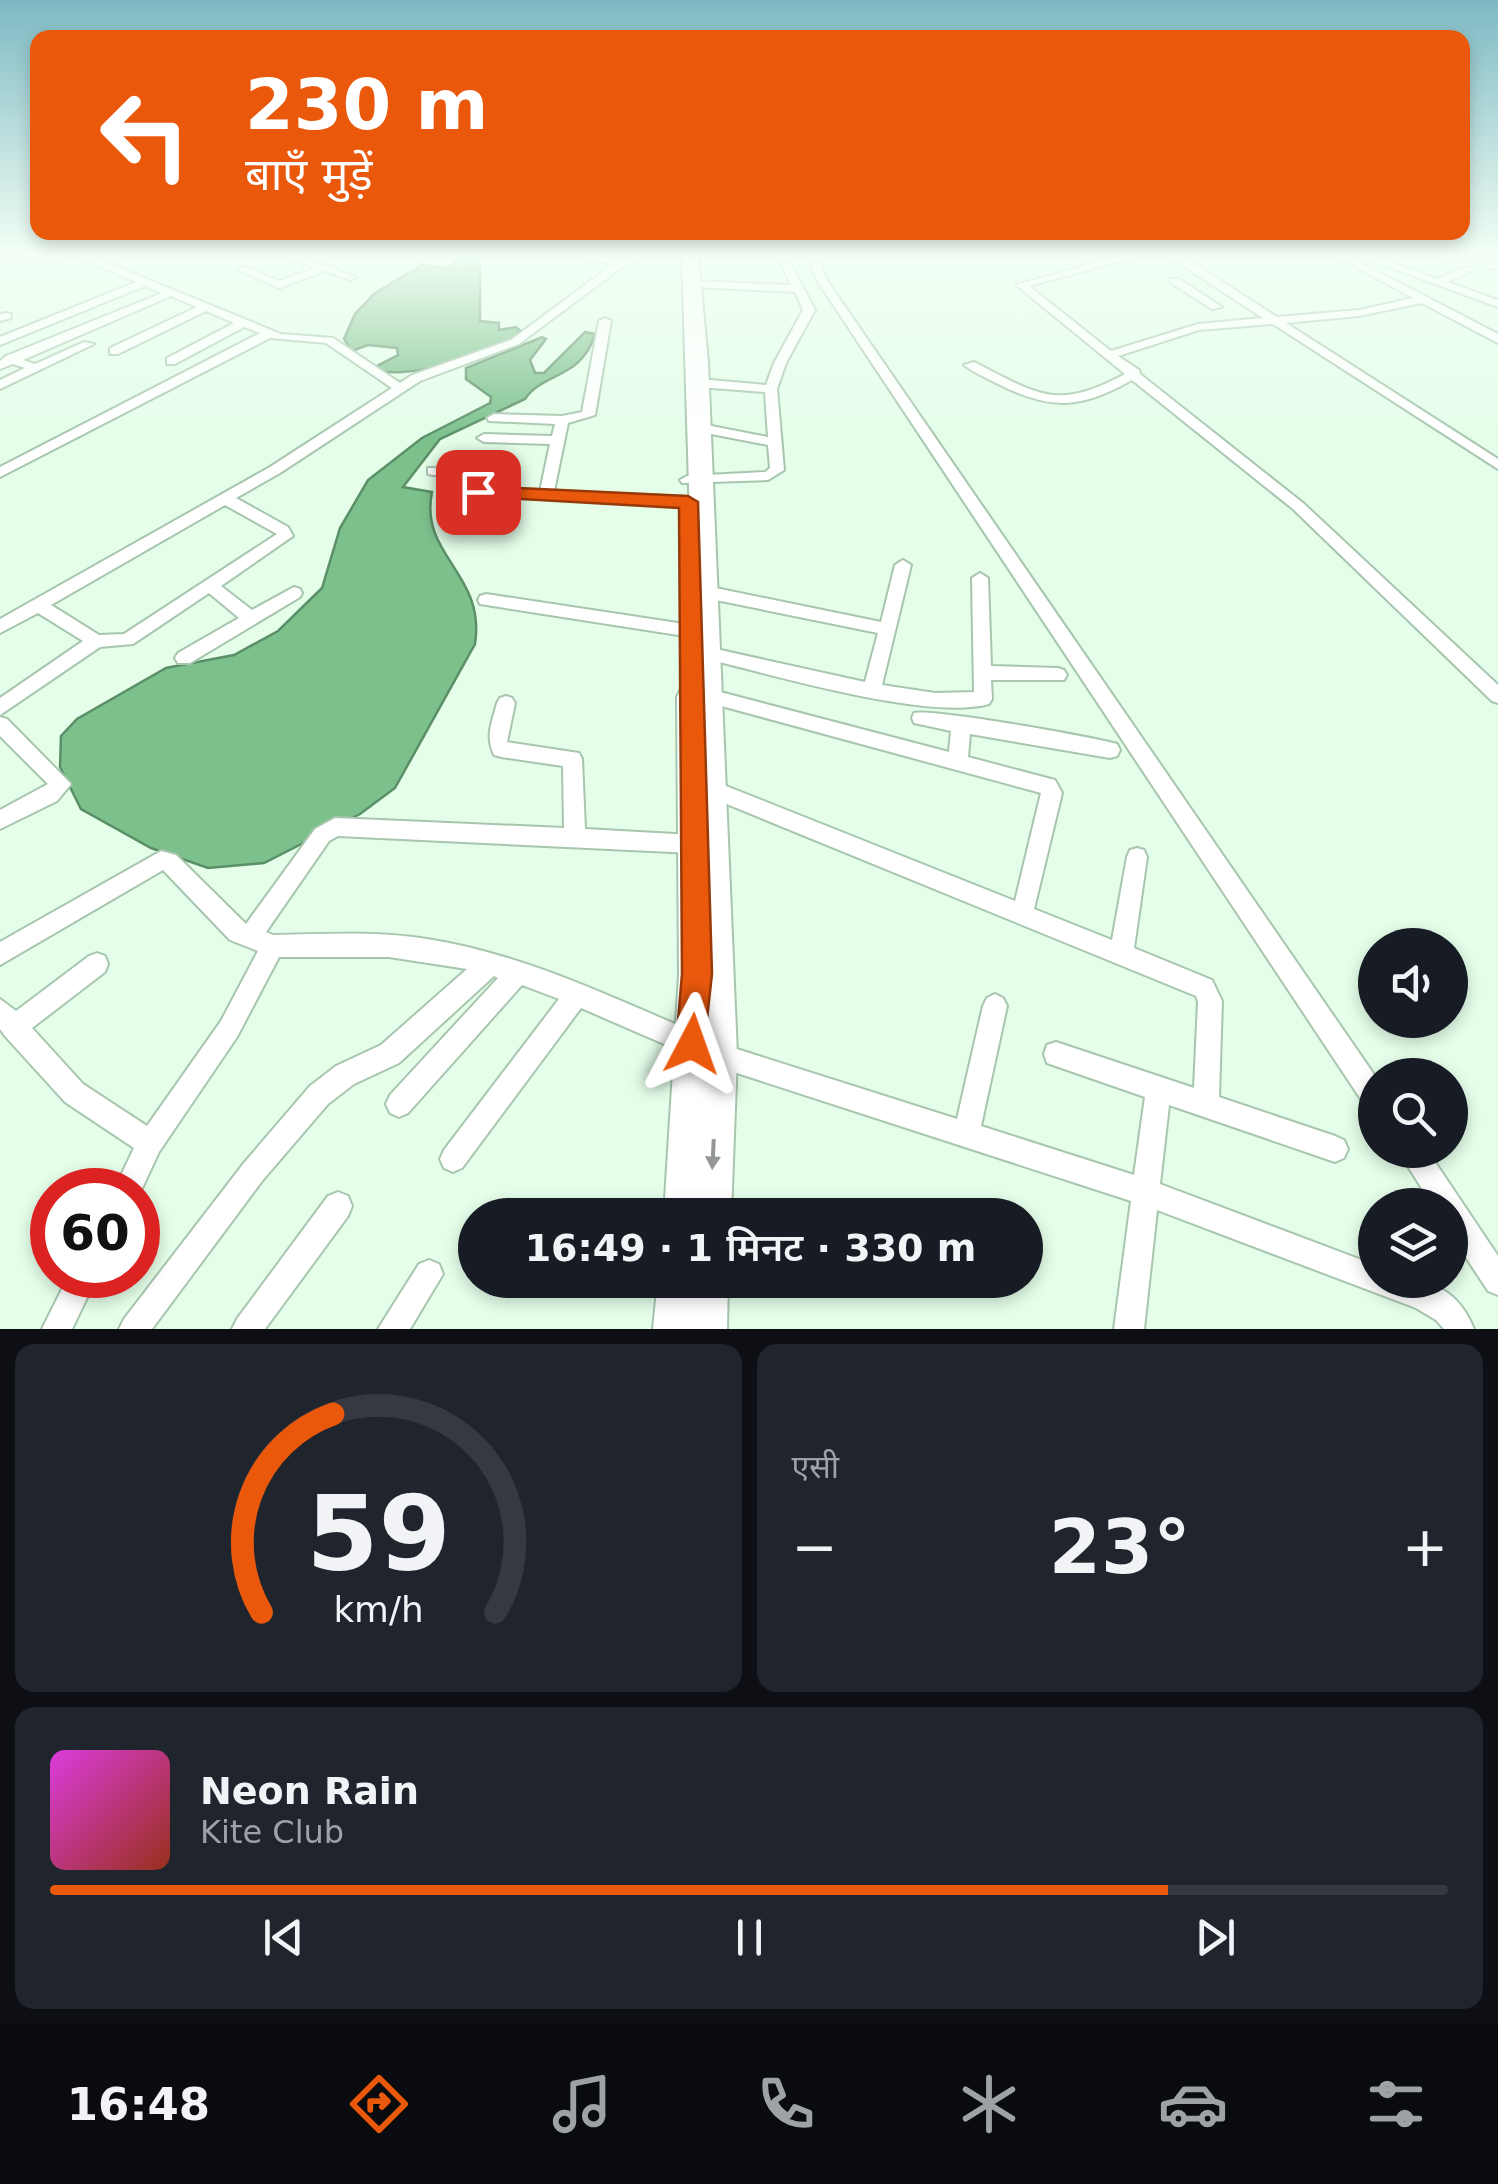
<!DOCTYPE html>
<html lang="hi">
<head>
<meta charset="utf-8">
<style>
	:root { --surface:#171b24; --page:#20242c; --text:#f1f3f6; --muted:#9ea1a6; --line:#363941; --accent:#ea580c }
	body { margin:0; font-family:"DejaVu Sans","Noto Sans Devanagari",sans-serif; background:var(--page); color:var(--text); height:100vh; display:flex; flex-direction:column; font-size:38px; white-space:nowrap }
	* { box-sizing:border-box; margin:0 }
	p { font-size:32px; color:var(--muted) }
	.icon { flex:none; width:55px; height:55px; fill:none; stroke:currentColor; stroke-width:2; stroke-linecap:round; stroke-linejoin:round }
	.map { position:relative; height:1329px; overflow:hidden }
	.drawer { display:flex; flex-direction:column; gap:15px; padding:15px; background:#0d0f14; flex:1 }
	.drawer>* { flex:none }
	.hud { position:absolute; left:30px; top:30px; width:1440px; height:210px; border-radius:20px; box-shadow:0 5px 15px #0003; background:#ea580c; color:#fff; overflow:hidden }
	.tools { position:absolute; left:1358px; top:928px; display:grid; gap:20px }
	.tools a { display:grid; place-items:center; width:110px; height:110px; border-radius:50%; background:var(--surface); box-shadow:0 5px 15px #0003; font-size:50px }
	.speed { position:absolute; left:30px; top:1168px; display:flex; gap:20px; font-size:50px; font-weight:700; text-align:center }
	.speed>* { display:grid; place-content:center; width:130px; height:130px; border-radius:50%; background:var(--surface); box-shadow:0 5px 15px #0003; line-height:1 }
	.speed .limit { border:15px solid #d22; background:#fff; color:#111 }
	.pin { position:absolute; display:grid; place-items:center; width:85px; height:85px; color:#fff; margin:-42px; border-radius:20px; box-shadow:0 5px 15px #0006 }
	.me { position:absolute; width:110px; margin:-55px; rotate:4deg; stroke-linejoin:round; filter:drop-shadow(0 0 8px #0008) }
	.turn { display:flex; align-items:center; gap:35px; height:210px; padding:0 50px; font-size:45px }
	.turn .icon { width:130px; height:130px; stroke-width:2.5 }
	.turn b { display:block; font-size:70px; line-height:85px }
	.big { font-size:75px; font-weight:600; line-height:1.1 }
	.drawer .widget { flex:1; display:flex; flex-direction:column; justify-content:center; gap:15px; min-width:0; padding:0 35px; border-radius:20px; background:var(--page) }
	.drawer .dial { align-items:center; gap:0 }
	.dial svg { height:260px; overflow:visible; fill:none; stroke:var(--line); stroke-width:7; stroke-linecap:round; text-anchor:middle }
	.dial text { fill:var(--text); stroke:none }
	.song { display:flex; align-items:center; gap:30px }
	.cover { width:120px; height:120px; border-radius:15px; background:linear-gradient(135deg,hsl(300 70% 55%),hsl(10 70% 35%)) }
	.played { height:10px; border-radius:5px; background:linear-gradient(90deg,var(--accent) 80%,var(--line) 80%) }
	.keys { display:flex; justify-content:space-around; direction:ltr }
	.heat { display:flex; justify-content:space-between; align-items:center; font-size:55px; direction:ltr }
	.drawer .tiles { flex:1; display:grid; gap:15px; grid-template-columns:1fr 1fr }
	.widget:last-child { grid-column:span 2 }
	.trip { position:absolute; left:458px; top:1198px; width:585px; height:100px; border-radius:50px; background:var(--surface); box-shadow:0 5px 15px #0003; font-weight:600; line-height:100px; text-align:center }
	.tabs { display:flex; height:160px; justify-content:space-around; align-items:center; background:#090b0e; color:var(--muted) }
	.tabs .icon { width:70px; height:70px }
	.tabs .current { color:var(--accent) }
	.tabs b { font-size:45px; color:var(--text) }
	.map>svg:first-child { display:block }
</style>
</head>
<body>
<div class="map">
<svg width="1498" height="1329" viewBox="0 0 1498 1329">
	<rect width="100%" height="100%" fill="#e4fee9"/>
	<g fill="#7cc18c" stroke="#5b8f67" stroke-width="2.5">
		<path d="M467,253h21l-18,16 10,-3v55l19,2v7l17,-3 4,3 -4,7c-21,18 -120,46 -143,31l25,-13 -1,-7 -29,-3 -16,6 -8,-12 11,-25 20,-21 47,-28 24,3z"/>
		<path d="M585,332l10,2c-13,45 -52,38 -70,65l-85,40 -37,48 29,5c-13,64 54,81 43,152l-80,144 -35,26 -96,49 -56,5 -57,-20 -70,-39 -21,-42 1,-31 16,-17 89,-51 68,-13 44,-24 44,-43 18,-60 28,-48 54,-42 68,-35 1,-6 -25,-18v-11l76,-31 4,2 -16,21 5,13h9z"/>
	</g>
	<g fill="none" stroke-linecap="round" stroke-linejoin="round">
		<defs>
			<g id="street">
				<path d="M60,253h23l198,81 52,4 67,45 12,-8 99,-35 102,-76 -44,-9 -1,-2c17,0 36,8 53,7 12,-1 21,-8 34,-7l-30,12 -106,79 -99,37 -140,92 -44,25 52,29 5,9 -72,50 31,24 42,-23 6,2 2,4 -2,4 -110,66h-12l-3,-5 3,-5 61,-35 -30,-25 -76,51 -33,3 -100,68v-17l83,-57 -45,-28 -38,20v-14l270,-152 122,-79 -66,-45 -56,-5 -270,139v-10l260,-134 -16,-6 -69,37h-8v-6l67,-35 -28,-12 -88,43h-8v-6l87,-41 -26,-11 -148,64 12,4 49,-22 10,2 -94,45v-9l25,-12 -12,-4 -13,5v-8l6,-5 156,-63 -17,-7 -145,59v-8l136,-55 -64,-27 -21,7 -5,-3zM225,505l52,29 -153,100 -25,1 -48,-30z"/>
				<path d="M278,253h13l65,24 -5,3 -26,-9 -46,17 -43,-19 9,-2 34,14 36,-13z"/>
				<path d="M758,253h37l3,2c-9,5 -31,3 -40,-2z"/>
				<path d="M806,253h10l12,29 547,794v35l-9,-4 -548,-825z"/>
				<path d="M1130,253h91l-5,3 -32,1 93,60 82,-7 54,-12 -83,-45h12l156,81v9l-4,-2 -72,-38 -63,13 -73,7 212,136v10l-225,-145 -74,6 -81,26 21,14 1,4 163,129 195,182v18l-6,-2 -199,-192 -161,-129c-52,29 -80,31 -134,4 -11,-6 -24,-11 -34,-19l10,-3c65,33 82,49 151,12l-109,-89zM1171,258l92,60 -65,6 -87,27 -82,-65 101,-27z"/>
				<path d="M1351,253h13l73,26 26,-11h8v4l-24,10 51,18v7z"/>
				<path d="M1478,257l20,7v6l-24,-8 -1,-2z"/>
				<path d="M786,261l5,3 24,46 -29,53 -9,26 7,81 -16,10 -86,3 -2,-3 7,-4 78,-4 5,-4 -2,-23 -67,-13 -7,-4 7,-4 67,13 -3,-45 -66,-5 -6,-4 6,-4 67,6 8,-22 29,-53 -8,-18 -101,-5 -5,-3 5,-3 97,4 -10,-21z"/>
				<path d="M1171,279h8l43,28 -10,2 -41,-26z"/>
				<path d="M7,313l4,1v4l-11,3v-7z"/>
				<path d="M605,318l6,3 -16,94 -27,8 -14,68 134,6 5,2v6l-247,-11 -2,-3 7,-4 31,1 6,-9 -55,-4 -5,-1v-6l63,2 11,8 -6,11 44,2 10,-47 -66,-2 -7,-4 7,-4 68,2 3,-12 -66,-3 -2,-3 7,-4 68,2 20,-4 17,-91z"/>
				<path d="M903,560l8,5 -29,120 53,8 39,-1 -2,-114 8,-5 8,5 3,88 67,2 6,2 3,5 -3,5h-73l1,19 -3,5c-61,17 -215,-29 -282,-45l-9,-6 9,-6 158,35 13,-49 -172,-35 -8,-6 8,-6 175,36 14,-57z"/>
				<path d="M486,594l205,31 8,6 -8,6 -211,-33 -2,-4 2,-4z"/>
				<path d="M709,689l240,63 2,-21 -37,-8 -2,-5 2,-5c18,-5 178,24 203,31l3,6 -3,6 -7,2 -140,-24 -2,23 87,23 7,13 -28,116 78,31 15,-83 3,-7 7,-2 7,2 3,7 -13,91 78,32 10,21 -3,96 116,39 9,4 4,9 -4,9 -9,4 -166,-57 -9,79 215,81v15c47,0 79,0 99,49h-30l-8,-9 -20,-12 -259,-98 -13,119h-30l17,-128 -422,-137 -3,-9 3,-9 9,-3 239,76 26,-113 4,-8 8,-4 8,4 4,8 -26,120 153,49 11,-78 -98,-34 -3,-9 3,-9 9,-3 138,46 4,-86 -2,-6 -489,-200 -3,-6 3,-6 7,-2 7,2 294,117 26,-108 -338,-92 -3,-5 3,-5z"/>
				<path d="M506,696l6,2 3,5 -8,39 72,11 3,6 3,70 108,6 7,2 3,7 -3,7 -7,2 -355,-17 -9,5 -63,91 7,3c51,-1 103,-4 154,4 97,15 186,59 276,97l3,9 -3,9 -9,3 -113,-49 -119,160 -9,4 -9,-4 -4,-9 4,-9 115,-151 -37,-14 -114,128 -9,4 -9,-4 -4,-9 4,-9 108,-117 -4,-2 -95,87 -45,21 -26,20 -66,77 -110,148h-33l5,-10 120,-156 66,-77 26,-20 45,-21 86,-76 -78,-12h-110l-42,80 -78,115 -21,45v-7h-24l20,-42 -69,-46 -60,-66 -5,-7v-30l16,12 73,-55 8,-3 8,3 3,8 -3,8 -73,56 51,56 64,42 74,-105 37,-70 -28,-11 -67,-70 -163,95v-23l161,-91 15,4 70,69 69,-95 20,-11 229,10 -1,-62 -62,-9 -7,-2c-9,-20 -2,-32 3,-52l3,-5z"/>
				<path d="M0,717l7,2 64,65 -14,17 -57,28v-19l48,-26 -48,-48z"/>
				<path d="M1398,1150h29l71,106v39l-10,-4 -38,-58v-28h-18z"/>
				<path d="M338,1192l10,4 4,10 -4,10 -83,113h-33l5,-10 91,-123z"/>
				<path d="M429,1260l10,4 4,10 -33,55h-32l41,-65z"/>
				<path d="M69,1275h29l-26,54h-30z"/>
			</g>
			<g id="primary">
				<path d="M682,253h16l10,110 29,692 -6,160h-67l15,-240 -2,-278 4,-8 14,-2z"/>
				<path d="M658,1280h70l-1,49h-74z"/>
			</g>
		</defs>
		<use href="#street" stroke="#a7c6ad" stroke-width="4"/>
		<use href="#primary" stroke="#a7c6ad" stroke-width="4"/>
		<use href="#street" fill="#fff" fill-rule="evenodd"/>
		<use href="#primary" fill="#fff" fill-rule="evenodd"/>
	</g>
	<defs><path id="oneway-solid" d="M-6-.8H1V-3.2L6.5 0L1 3.2V.8H-6Z" transform="scale(2.5)"/></defs>
	<use fill="#939894" href="#oneway-solid" transform="translate(713 1154) rotate(93)"/>
	<linearGradient id="sky" x2="0" y2="1"><stop stop-color="#7db9c3"/><stop offset="0.58" stop-color="#f3fff5"/><stop offset="1" stop-color="#f3fff5" stop-opacity="0"/></linearGradient>
	<rect width="1498" height="439" fill="url(#sky)"/>
	<path fill="#ea580c" stroke="#983908" stroke-width="2.5" d="M478,486l210,10 10,6 14,472 -9,81 -11,5 -11,-5 -5,-11 6,-70 -3,-466 -208,-12 -3,-4z"/>
</svg>
<div class="tools">
<a><svg class="icon" aria-label="sound" viewBox="0 0 24 24"><path d="M4 9h4l5-4v14l-5-4H4zM17 9q2 3 0 6"/></svg></a>
<a><svg class="icon" aria-label="search" viewBox="0 0 24 24"><circle cx="10" cy="10" r="6"/><path d="M15 15l6 6"/></svg></a>
<a><svg class="icon" aria-label="layers" viewBox="0 0 24 24"><path d="M12 4l9 5-9 5-9-5zM3 14l9 5 9-5"/></svg></a>
</div>
<div class="speed"><div class="limit">60</div></div>
<div class="pin" style="left:478px;top:492px;background:#d93025"><svg class="icon" aria-label="arrive" viewBox="0 0 24 24"><path d="M6 21V4h12l-3 4 3 4H6"/></svg></div>
<svg class="me" style="left:692px;top:1044px" viewBox="-20 -20 40 40"><path d="M0-17L14 15 0 8-14 15z" fill="#ea580c" stroke="#fff" stroke-width="4"/></svg>
<div class="trip">16:49 · 1 मिनट · 330 m</div>
<div class="hud">
<div class="turn"><svg class="icon" aria-label="left" viewBox="0 0 24 24"><path d="M17 20v-9H6M10 6l-5 5 5 5"/></svg><div><b>230 m</b>बाएँ मुड़ें</div></div>
</div>
</div>
<section class="drawer">
<div class="tiles">
<div class="widget dial"><svg viewBox="0 0 100 80">
<path d="M14 69A42 42 0 1 1 86 69"/>
<path d="M14 69A42 42 0 0 1 36 8" stroke="#ea580c"/>
<text x="50" y="56" font-size="32" font-weight="700">59</text>
<text x="50" y="72" font-size="11">km/h</text>
</svg></div>
<div class="widget"><p>एसी</p>
<div class="heat"><a>−</a><b class="big">23°</b><a>+</a></div>
</div>
<div class="widget">
<div class="song"><i class="cover"></i><div><b>Neon Rain</b><p>Kite Club</p></div></div>
<div class="played"></div>
<div class="keys"><svg class="icon" aria-label="previous" viewBox="0 0 24 24"><path d="M18 5L8 12l10 7zM5 5v14"/></svg><svg class="icon" aria-label="pause" viewBox="0 0 24 24"><path d="M8 5v14M16 5v14"/></svg><svg class="icon" aria-label="next" viewBox="0 0 24 24"><path d="M6 5l10 7-10 7zM19 5v14"/></svg></div>
</div>
</div>
</section>
<nav class="tabs">
<b>16:48</b>
<svg class="icon current" aria-label="directions" viewBox="0 0 24 24"><path d="M12 3l9 9-9 9-9-9zM9 14v-3h6M13 9l2 2-2 2"/></svg>
<svg class="icon" aria-label="music" viewBox="0 0 24 24"><path d="M9 18V5l10-2v13"/><circle cx="6" cy="18" r="3"/><circle cx="16" cy="16" r="3"/></svg>
<svg class="icon" aria-label="phone" viewBox="0 0 24 24"><path d="M5 4h4l2 5-3 2q2 4 5 5l2-3 5 2v4C11 20 4 13 5 4z"/></svg>
<svg class="icon" aria-label="climate" viewBox="0 0 24 24"><path d="M12 3v18M4 7l16 10M4 17L20 7"/></svg>
<svg class="icon" aria-label="car" viewBox="0 0 24 24"><path d="M5 17H2v-5l4-1 3-4h7l3 4 3 1v5h-3M9 17h6M6 11h13"/><circle cx="7" cy="17" r="2"/><circle cx="17" cy="17" r="2"/></svg>
<svg class="icon" aria-label="filters" viewBox="0 0 24 24"><path d="M4 7h16M4 17h16"/><circle cx="9" cy="7" r="2"/><circle cx="15" cy="17" r="2"/></svg>
</nav>
</body>
</html>
